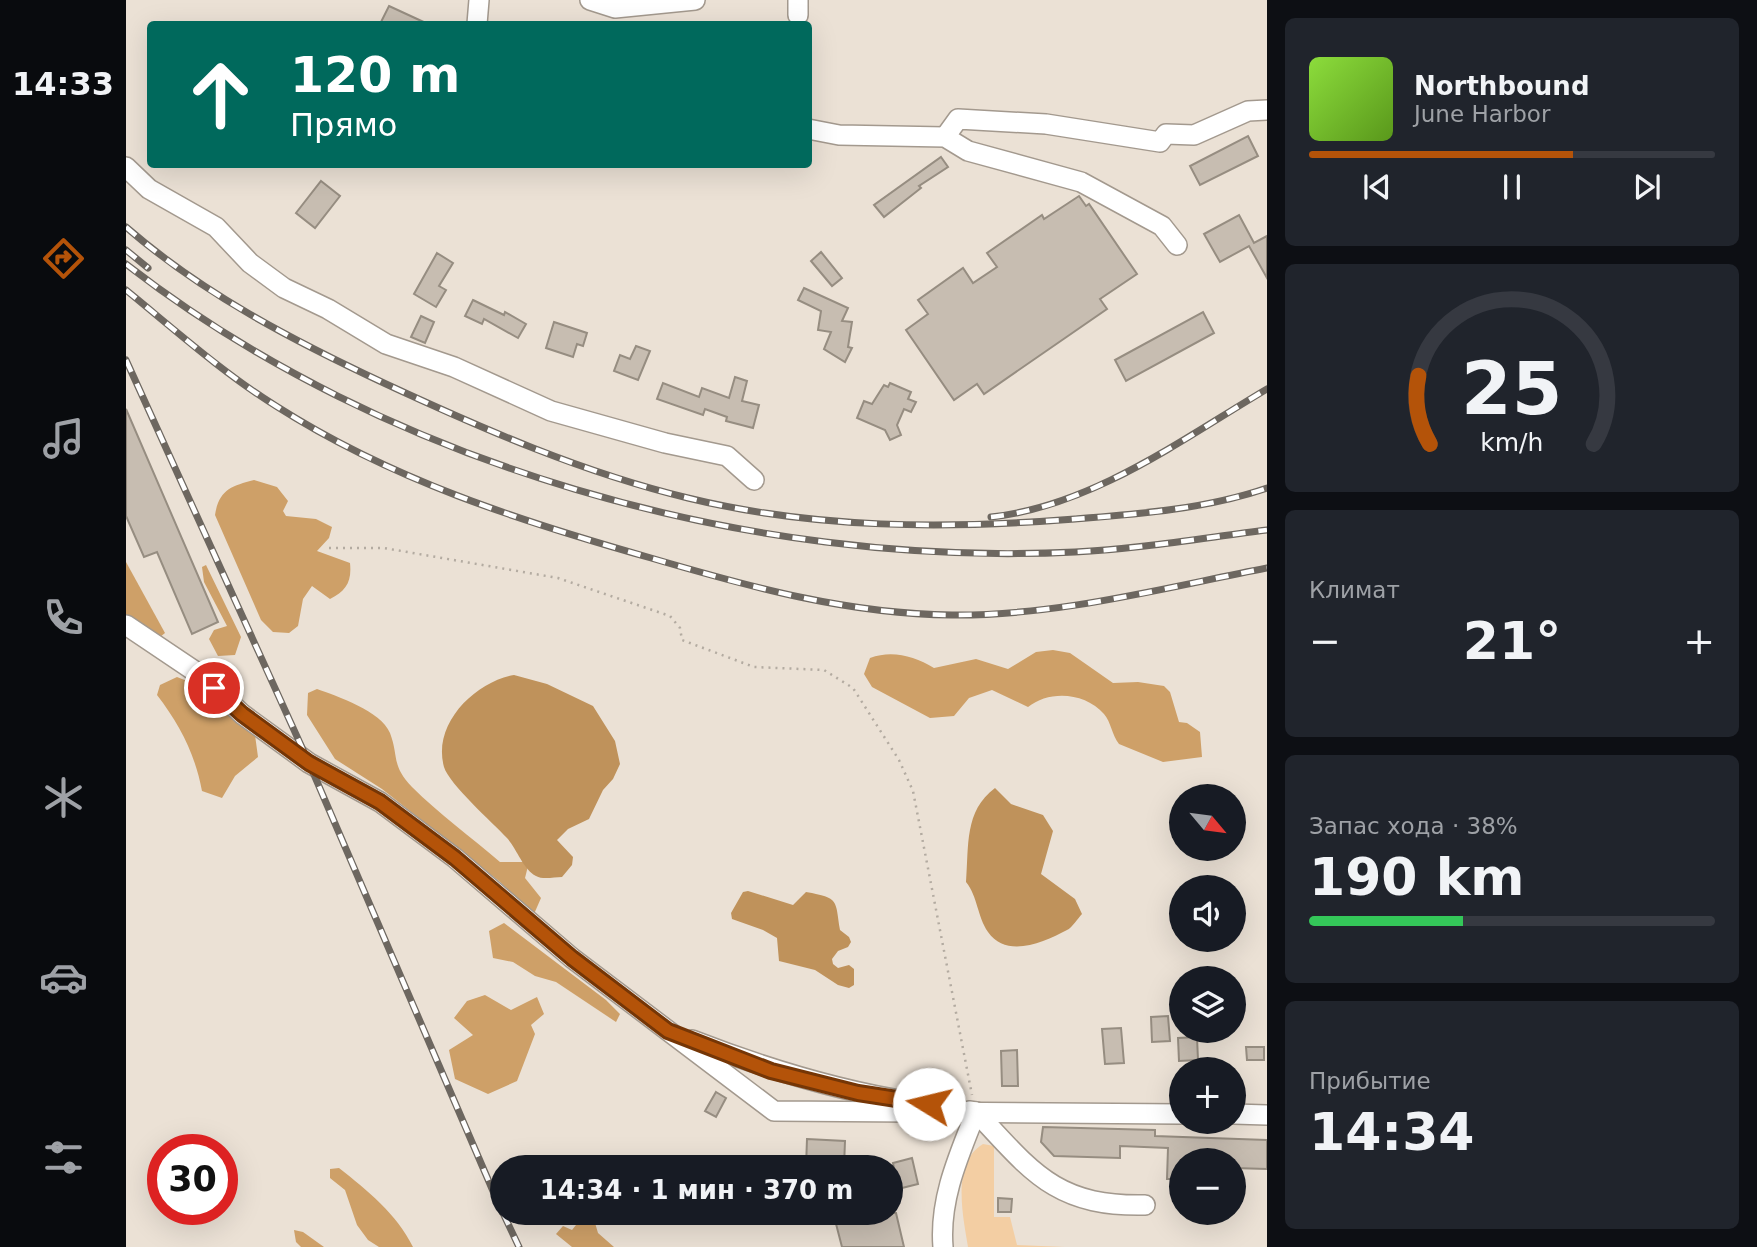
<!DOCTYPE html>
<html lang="ru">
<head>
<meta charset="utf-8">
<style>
	:root { --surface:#171b24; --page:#20242c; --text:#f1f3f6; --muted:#9ea1a6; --line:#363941; --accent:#b45309 }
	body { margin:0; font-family:"DejaVu Sans",sans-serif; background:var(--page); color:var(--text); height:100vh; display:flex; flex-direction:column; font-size:26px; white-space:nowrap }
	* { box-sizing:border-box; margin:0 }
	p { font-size:23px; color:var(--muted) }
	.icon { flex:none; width:38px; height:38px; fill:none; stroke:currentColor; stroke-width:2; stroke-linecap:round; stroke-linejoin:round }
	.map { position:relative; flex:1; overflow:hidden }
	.details { display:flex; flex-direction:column; gap:18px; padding:18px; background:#0d0f14; width:490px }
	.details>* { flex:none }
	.banner { position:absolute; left:21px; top:21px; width:665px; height:147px; border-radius:7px; box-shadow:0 7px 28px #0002; background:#00695c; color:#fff; overflow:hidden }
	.needle { width:46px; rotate:119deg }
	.controls { position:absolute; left:1043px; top:784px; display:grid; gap:14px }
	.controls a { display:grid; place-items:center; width:77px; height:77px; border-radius:50%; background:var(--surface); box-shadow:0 7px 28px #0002; font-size:35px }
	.speed { position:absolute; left:21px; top:1134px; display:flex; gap:14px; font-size:35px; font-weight:700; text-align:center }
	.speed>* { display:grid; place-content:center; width:91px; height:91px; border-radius:50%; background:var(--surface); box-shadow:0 7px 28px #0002; line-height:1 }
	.speed .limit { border:10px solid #d22; background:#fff; color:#111 }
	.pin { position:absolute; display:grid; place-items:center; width:60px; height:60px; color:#fff; margin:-30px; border:4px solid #fff; border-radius:50%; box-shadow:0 2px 7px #0007 }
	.me { position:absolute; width:77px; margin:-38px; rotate:279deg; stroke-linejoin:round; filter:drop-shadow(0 0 5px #0008) }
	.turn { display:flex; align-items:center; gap:24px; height:147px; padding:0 28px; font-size:32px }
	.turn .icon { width:91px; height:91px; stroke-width:2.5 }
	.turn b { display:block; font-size:49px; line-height:60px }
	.big { font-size:52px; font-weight:700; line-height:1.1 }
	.details .card { flex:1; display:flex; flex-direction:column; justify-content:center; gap:10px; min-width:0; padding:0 24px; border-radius:10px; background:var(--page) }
	.details .dial { align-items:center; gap:0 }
	.dial svg { height:182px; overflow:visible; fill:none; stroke:var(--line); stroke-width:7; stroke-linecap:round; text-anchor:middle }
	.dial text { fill:var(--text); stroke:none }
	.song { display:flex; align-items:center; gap:21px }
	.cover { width:84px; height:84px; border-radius:10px; background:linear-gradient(135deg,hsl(90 70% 55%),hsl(90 70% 35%)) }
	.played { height:7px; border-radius:4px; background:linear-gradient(90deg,var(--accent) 65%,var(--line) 65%) }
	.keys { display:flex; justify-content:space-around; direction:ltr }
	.heat { display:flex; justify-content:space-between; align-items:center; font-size:38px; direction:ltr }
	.charge { height:10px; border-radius:5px; background:linear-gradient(90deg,#34c759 38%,var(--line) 0) }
	.trip { position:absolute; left:364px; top:1155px; width:413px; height:70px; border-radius:35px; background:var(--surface); box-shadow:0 7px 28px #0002; font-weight:700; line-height:70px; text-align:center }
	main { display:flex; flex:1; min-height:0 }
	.tab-bar { display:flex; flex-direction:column; width:126px; justify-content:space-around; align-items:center; background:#090b0e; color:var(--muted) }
	.tab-bar .icon { width:49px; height:49px }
	.tab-bar .on { color:var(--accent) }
	.tab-bar b { font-size:32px; color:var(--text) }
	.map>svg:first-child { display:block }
</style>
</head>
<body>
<main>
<nav class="tab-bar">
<b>14:33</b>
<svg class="icon on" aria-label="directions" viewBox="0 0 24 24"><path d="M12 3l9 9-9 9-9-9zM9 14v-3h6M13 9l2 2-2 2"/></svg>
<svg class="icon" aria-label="music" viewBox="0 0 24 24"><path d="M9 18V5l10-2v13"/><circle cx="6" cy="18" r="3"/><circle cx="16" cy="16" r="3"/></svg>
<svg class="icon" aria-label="phone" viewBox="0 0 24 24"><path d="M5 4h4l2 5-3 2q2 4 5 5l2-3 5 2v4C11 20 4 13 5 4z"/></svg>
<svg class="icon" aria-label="climate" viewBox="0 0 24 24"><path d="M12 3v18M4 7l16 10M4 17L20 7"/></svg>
<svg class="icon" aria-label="car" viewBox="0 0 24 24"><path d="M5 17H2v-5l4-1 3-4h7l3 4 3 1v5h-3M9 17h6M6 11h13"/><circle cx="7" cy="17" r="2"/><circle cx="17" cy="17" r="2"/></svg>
<svg class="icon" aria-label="filters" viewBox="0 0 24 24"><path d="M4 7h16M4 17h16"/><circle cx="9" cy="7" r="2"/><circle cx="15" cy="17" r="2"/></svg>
</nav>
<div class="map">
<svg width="1141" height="1247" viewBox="0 0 1141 1247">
	<rect width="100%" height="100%" fill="#ebe1d5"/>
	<path fill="#f3cea3" d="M857,1144l11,2v71h16l7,28 48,2h-97c-5,-31 -17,-84 15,-103z"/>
	<g fill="#cea068">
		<path d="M128,480l23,7 11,14 -5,10 3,5 30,3 16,8 -3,11 -12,13 33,12c2,19 -4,28 -20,36l-18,-13 -9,13 -5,27 -9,7 -16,-1 -12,-12 -46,-105c4,-25 16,-29 39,-35z"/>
		<path d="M0,562l39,71 -10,8 -29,-23z"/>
		<path d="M80,565l35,72 -6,18 -17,1 -9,-17 5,-9 13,-4 -23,-44 -2,-15z"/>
		<path d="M927,650l17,3 43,30 25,-1 26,4 6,6 9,30 8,1 13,9 2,25 -39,5 -44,-18c-7,-9 -8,-22 -15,-30 -19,-22 -55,-24 -76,-7l-36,-17 -23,8 -15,18 -24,2 -58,-31 -8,-13 6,-16c22,-8 44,-2 64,10l42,-9 32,10 28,-17z"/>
		<path d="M51,677l25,10 53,48 3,22 -23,19 -13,22 -20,-7c-7,-37 -22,-66 -45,-96l3,-10z"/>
		<path d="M191,689c20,7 64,22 73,44 9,24 1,32 22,54 27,27 59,50 88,75h29l-4,16 16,20 -7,16 -35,-33 -117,-92 -47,-30 -28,-44 1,-22z"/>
		<path d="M378,923l102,77 14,14 -4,8 -60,-40 -21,-6 -22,-14 -20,-4 -4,-27z"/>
		<path d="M359,995l26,15 26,-13 7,17 -13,11 4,9 -18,47 -29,13 -33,-15 -6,-29 24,-15 -19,-17 13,-17z"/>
		<path d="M213,1168c29,23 57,45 74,79h-34l-11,-7 -11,-15 -12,-35 -15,-12v-9z"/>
		<path d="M458,1215l9,1 5,17 16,14h-42l-16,-13 7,-8 9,4z"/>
		<path d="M168,1230l9,2 21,15h-23l-5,-5z"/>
	</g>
	<g fill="#bf925b">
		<path d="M388,675l33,9 46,22 22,35 5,23 -7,15 -10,11 -14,29 -21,10 -11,11 16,17 -1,8 -10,12c-8,0 -19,3 -26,-1 -13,-7 -19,-27 -29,-38 -14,-15 -58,-54 -63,-71 -12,-43 31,-85 70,-92z"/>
		<path d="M869,788l16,16 32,11 10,16 -12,43 34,25 7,15c-4,4 -10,14 -15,16 -23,12 -60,29 -79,2 -11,-16 -10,-35 -22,-50 3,-36 -2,-71 29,-94z"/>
		<path d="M622,891l45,14 13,-13c34,6 29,8 34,38l9,7 2,5 -3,5 -10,4 -6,8 1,5 5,4 11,-3 5,4v16l-5,3 -11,-3 -23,-15 -36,-9 -2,-23 -14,-8 -31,-11 -1,-6 12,-21z"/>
	</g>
	<g fill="#c7bdb1" stroke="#968d81" stroke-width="2">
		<path d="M263,6l39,18h-48z"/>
		<path d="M1122,136l10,20 -58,29 -10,-19z"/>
		<path d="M815,157l7,10 -29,19 2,2 -37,29 -10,-12z"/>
		<path d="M195,181l19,15 -25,32 -19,-15z"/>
		<path d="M953,196l7,10 3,-2 48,70 -37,25 7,10 -123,85 -7,-10 -23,16 -48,-70 22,-16 -10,-14 45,-32 10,15 24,-16 -10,-14 55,-38 2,4z"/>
		<path d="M1113,215l15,28 13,-7v42l-18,-32 -29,16 -16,-28z"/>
		<path d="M695,252l21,26 -10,8 -21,-25z"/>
		<path d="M311,253l16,10 -14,23 7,4 -10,17 -22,-13z"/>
		<path d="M678,288l44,20 -6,13 10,1 -4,25 4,1 -7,14 -21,-13 7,-17 -13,-2 3,-19 -23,-11z"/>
		<path d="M347,300l31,15 1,-3 21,12 -8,14 -34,-19 -2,5 -17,-8z"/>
		<path d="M1077,312l11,21 -88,48 -11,-21z"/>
		<path d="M295,316l13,6 -9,21 -14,-6z"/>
		<path d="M428,322l33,11 -4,13 -6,-2 -4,13 -27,-9z"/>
		<path d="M510,346l14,5 -12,29 -24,-9 6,-16 10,4z"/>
		<path d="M609,377l12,4 -5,20 17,4 -6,23 -27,-7 1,-4 -22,-8 -2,6 -46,-16 6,-16 36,14 3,-9 27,10z"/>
		<path d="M764,383l21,9 -3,7 8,3 -5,10 -7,-3 -7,16 4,10 -11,5 -5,-10 -28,-12 7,-17 8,3 12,-19 4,2z"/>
		<path d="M0,409l92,213 -26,12 -35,-82 -13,5 -18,-41z"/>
		<path d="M1042,1016l2,25 -18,1 -1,-25z"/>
		<path d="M995,1028l3,35 -19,1 -3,-35z"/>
		<path d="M1071,1037l1,23 -19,1 -1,-23z"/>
		<path d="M1120,1047h18v13h-17z"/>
		<path d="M891,1050l1,36h-16l-1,-35z"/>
		<path d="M590,1092l10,6 -10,19 -11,-6z"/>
		<path d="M917,1127l112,3v6l112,4v29l-33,-1v-8h-53v19h-14l1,-31 -48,-2v12l-66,-2 -13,-14z"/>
		<path d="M681,1139l38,2 -1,26h-38z"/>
		<path d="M786,1158l6,26 -20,5 -5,-26z"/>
		<path d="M872,1198l14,1 -1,13h-13z"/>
		<path d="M736,1213h34l8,34h-62l-7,-27z"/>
	</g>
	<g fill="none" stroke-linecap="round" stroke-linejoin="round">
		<defs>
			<g id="minor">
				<path d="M464,0l25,8 80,-8"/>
				<path d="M672,0v15"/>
				<path d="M351,24l2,-24"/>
				<path d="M682,129l31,6 106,2 23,14 113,31 81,44 15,19"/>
				<path d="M819,137l13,-18 88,5 114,18 6,-8 28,1 54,-24 19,-1"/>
				<path d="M0,167l23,22 67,38 34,36 34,25 44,21 58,35 68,23 97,44 114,32 62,13 27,24"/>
				<path d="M0,625l73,49 43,40 67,49 71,39 75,56 117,100 202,153 407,3"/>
				<path d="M566,1040c72,28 142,50 219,62"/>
				<path d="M843,1111l7,1c56,60 80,95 169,93"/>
				<path d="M1108,1114l33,1"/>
				<path d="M817,1247c-4,-48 16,-92 33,-135"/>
			</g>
		</defs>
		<use href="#minor" stroke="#a3998e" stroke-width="22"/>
		<path stroke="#b3aba1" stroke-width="2.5" stroke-dasharray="2 5" stroke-linecap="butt" d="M203,548h55l174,30 112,38 10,12 2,12 72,27 70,3 29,18 46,72 14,31 59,304"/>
		<use href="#minor" stroke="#fff" stroke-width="19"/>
		<defs>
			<g id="rail">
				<path d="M0,227c77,67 168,114 260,157 97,45 198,89 302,114 127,31 258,31 387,21 64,-5 131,-10 192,-31"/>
				<path d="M0,250l22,18"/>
				<path d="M0,264c259,201 623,304 949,288 64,-3 128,-14 192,-22"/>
				<path d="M0,290c49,40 97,83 150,116 116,74 244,115 375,152 99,29 197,56 301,57 106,1 211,-27 315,-47"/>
				<path d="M0,360l183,403 193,449"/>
				<path d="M865,517c101,-11 190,-77 276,-128"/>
				<path d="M377,1213l16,34"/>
			</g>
		</defs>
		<use href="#rail" stroke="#6d6760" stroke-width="7"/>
		<use href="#rail" stroke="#fff" stroke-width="4.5" stroke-dasharray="13" stroke-linecap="butt"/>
	</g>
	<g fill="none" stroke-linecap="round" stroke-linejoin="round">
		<defs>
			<path id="route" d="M88,688l28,26 67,49 71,39 75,56 117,100 96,73 103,40 87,22 71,11"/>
		</defs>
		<use href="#route" stroke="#753606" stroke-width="18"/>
		<use href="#route" stroke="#b45309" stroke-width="12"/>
	</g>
</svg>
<div class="controls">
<a><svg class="needle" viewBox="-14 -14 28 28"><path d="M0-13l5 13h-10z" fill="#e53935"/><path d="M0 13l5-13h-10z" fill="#9ea1a6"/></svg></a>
<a><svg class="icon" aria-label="sound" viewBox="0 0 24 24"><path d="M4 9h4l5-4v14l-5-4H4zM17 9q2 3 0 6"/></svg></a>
<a><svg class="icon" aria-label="layers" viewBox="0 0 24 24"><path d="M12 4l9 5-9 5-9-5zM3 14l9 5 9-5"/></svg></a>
<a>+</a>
<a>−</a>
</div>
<div class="speed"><div class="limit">30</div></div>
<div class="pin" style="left:88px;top:688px;background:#d93025"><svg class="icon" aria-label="arrive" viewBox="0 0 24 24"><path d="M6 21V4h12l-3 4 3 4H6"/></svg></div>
<svg class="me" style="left:803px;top:1104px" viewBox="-20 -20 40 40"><circle r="19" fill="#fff"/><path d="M0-13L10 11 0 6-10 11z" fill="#b45309"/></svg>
<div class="trip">14:34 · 1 мин · 370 m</div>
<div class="banner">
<div class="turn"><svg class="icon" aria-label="ahead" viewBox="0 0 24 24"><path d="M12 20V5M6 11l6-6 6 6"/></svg><div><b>120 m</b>Прямо</div></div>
</div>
</div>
<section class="details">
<div class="card">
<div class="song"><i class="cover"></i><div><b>Northbound</b><p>June Harbor</p></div></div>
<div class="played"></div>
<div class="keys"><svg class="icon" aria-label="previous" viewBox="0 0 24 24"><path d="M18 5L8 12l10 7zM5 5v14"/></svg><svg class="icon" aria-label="pause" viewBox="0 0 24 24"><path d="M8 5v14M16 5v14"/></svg><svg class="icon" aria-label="next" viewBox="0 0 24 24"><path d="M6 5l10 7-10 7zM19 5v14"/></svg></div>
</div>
<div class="card dial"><svg viewBox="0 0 100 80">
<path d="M14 69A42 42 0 1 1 86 69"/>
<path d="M14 69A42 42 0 0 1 9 39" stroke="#b45309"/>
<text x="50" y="56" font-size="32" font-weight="700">25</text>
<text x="50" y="72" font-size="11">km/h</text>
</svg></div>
<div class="card"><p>Климат</p>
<div class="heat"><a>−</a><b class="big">21°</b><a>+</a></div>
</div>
<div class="card"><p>Запас хода · 38%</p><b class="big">190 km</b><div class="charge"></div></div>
<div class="card"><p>Прибытие</p><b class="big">14:34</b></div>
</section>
</main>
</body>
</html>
